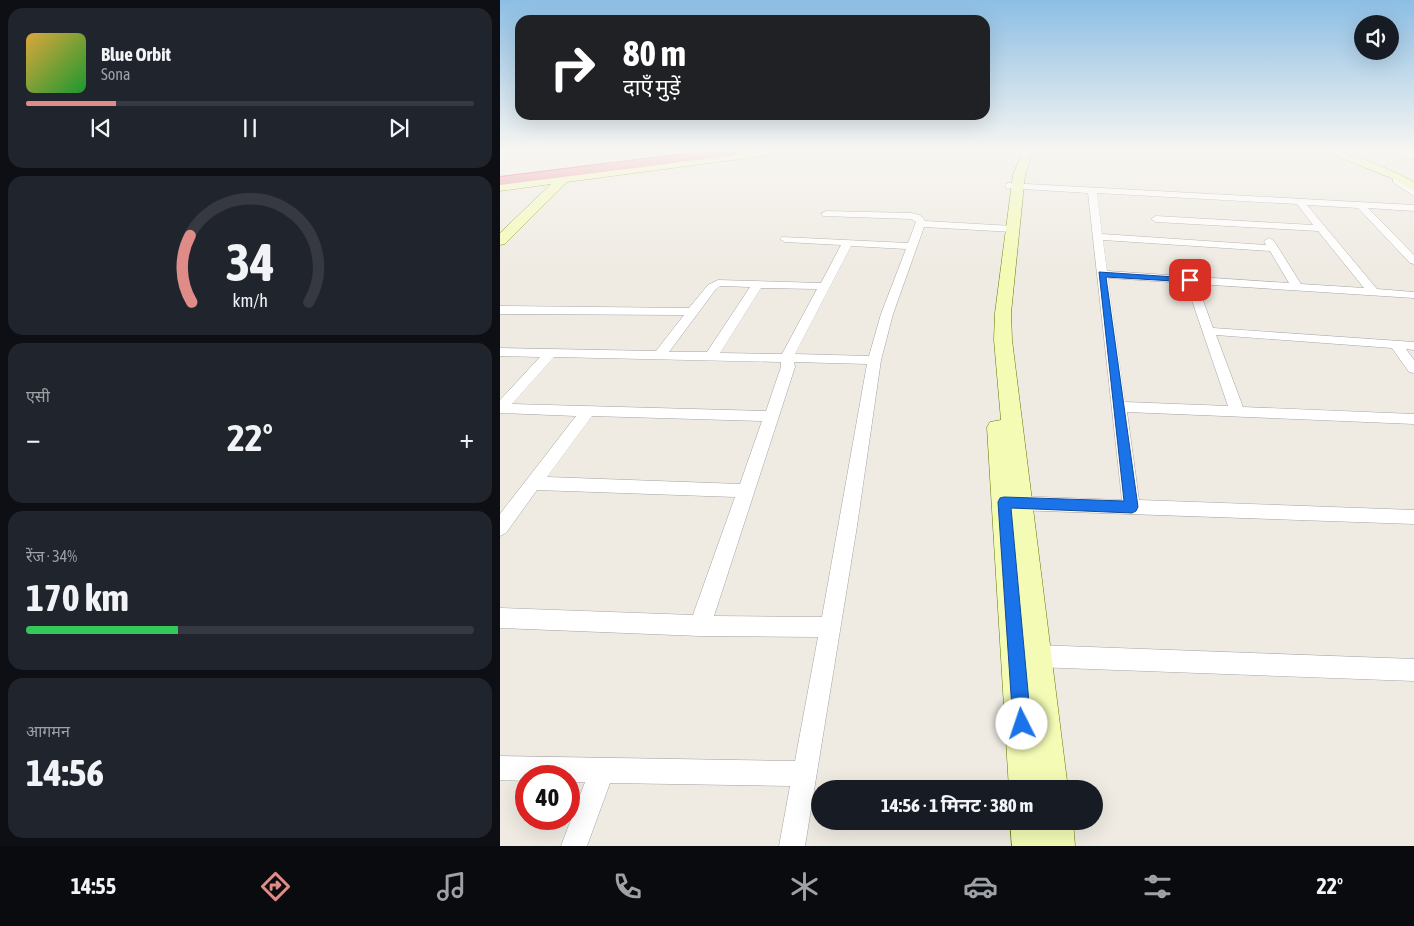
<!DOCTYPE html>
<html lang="hi">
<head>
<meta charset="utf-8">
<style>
	:root { --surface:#171b24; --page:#20242c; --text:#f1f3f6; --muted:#9ea1a6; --line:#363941; --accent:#df8b87 }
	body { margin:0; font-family:"Asap Condensed","Noto Sans Devanagari",sans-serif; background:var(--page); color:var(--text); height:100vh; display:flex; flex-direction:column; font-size:19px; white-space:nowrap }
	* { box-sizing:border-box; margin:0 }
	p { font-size:16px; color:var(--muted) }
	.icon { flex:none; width:28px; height:28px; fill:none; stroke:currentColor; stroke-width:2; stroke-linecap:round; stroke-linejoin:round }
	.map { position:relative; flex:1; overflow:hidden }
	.side { display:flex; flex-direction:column; gap:8px; padding:8px; background:#0d0f14; width:500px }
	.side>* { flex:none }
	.hud { position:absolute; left:15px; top:15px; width:475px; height:105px; border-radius:15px; box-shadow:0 5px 20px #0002; background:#202124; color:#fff; overflow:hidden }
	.fabs { position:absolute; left:854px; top:15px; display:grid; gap:10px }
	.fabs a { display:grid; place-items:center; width:45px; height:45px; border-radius:50%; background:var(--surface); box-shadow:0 5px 20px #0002; font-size:25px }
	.speed { position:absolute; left:15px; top:765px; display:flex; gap:10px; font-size:25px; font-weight:700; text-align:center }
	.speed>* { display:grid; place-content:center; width:65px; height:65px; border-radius:50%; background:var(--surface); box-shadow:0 5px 20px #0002; line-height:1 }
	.speed .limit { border:8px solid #d22; background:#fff; color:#111 }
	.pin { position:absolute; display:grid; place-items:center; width:42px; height:42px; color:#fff; margin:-21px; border-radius:10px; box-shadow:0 2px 8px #0006 }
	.me { position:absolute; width:55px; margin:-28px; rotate:356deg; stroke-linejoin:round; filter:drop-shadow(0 0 4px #0008) }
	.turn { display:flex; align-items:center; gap:18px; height:105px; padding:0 25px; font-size:22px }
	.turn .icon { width:65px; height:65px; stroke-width:2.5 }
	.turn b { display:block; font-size:35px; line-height:42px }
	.big { font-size:38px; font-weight:700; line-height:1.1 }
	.side .card { flex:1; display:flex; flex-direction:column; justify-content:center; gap:8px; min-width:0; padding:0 18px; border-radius:15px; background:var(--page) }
	.side .dial { align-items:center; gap:0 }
	.dial svg { height:130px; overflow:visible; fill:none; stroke:var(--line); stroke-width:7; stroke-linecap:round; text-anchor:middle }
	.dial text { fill:var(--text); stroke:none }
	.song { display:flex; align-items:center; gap:15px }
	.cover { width:60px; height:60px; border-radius:8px; background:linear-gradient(135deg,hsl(40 70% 55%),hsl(130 70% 35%)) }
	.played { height:5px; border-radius:2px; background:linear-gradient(90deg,var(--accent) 20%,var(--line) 20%) }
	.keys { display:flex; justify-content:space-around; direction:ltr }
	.heat { display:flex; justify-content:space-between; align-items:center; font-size:28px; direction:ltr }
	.charge { height:8px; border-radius:4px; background:linear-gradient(90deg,#34c759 34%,var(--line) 0) }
	.trip { position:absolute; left:311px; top:780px; width:292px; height:50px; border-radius:25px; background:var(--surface); box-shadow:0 5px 20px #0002; font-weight:700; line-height:50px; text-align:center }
	.tab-bar { display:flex; height:80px; justify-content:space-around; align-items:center; background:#090b0e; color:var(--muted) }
	.tab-bar .icon { width:35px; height:35px }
	.tab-bar .current { color:var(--accent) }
	.tab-bar b { font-size:22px; color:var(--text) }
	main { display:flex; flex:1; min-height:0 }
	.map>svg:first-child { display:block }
</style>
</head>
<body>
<main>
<section class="side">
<div class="card">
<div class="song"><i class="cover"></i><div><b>Blue Orbit</b><p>Sona</p></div></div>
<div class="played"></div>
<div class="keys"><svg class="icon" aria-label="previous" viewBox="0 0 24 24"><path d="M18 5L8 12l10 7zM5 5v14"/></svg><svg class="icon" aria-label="pause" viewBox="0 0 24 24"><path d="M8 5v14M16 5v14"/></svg><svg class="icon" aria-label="next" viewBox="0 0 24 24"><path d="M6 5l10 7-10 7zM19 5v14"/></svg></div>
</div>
<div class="card dial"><svg viewBox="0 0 100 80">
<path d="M14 69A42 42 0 1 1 86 69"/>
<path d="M14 69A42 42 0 0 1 13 28" stroke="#df8b87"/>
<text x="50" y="56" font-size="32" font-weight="700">34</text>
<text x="50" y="72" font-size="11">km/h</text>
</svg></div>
<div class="card"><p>एसी</p>
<div class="heat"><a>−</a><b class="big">22°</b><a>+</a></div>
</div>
<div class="card"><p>रेंज · 34%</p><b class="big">170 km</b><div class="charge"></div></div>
<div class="card"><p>आगमन</p><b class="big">14:56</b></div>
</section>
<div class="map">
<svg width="914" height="846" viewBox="0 0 914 846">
	<rect width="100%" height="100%" fill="#efebe3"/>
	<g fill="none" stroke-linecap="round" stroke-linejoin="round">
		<defs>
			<g id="street">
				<path d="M893,151h10l11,3v5z"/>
				<path d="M893,178h6l15,11v7l-21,-14z"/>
				<path d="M509,183l405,22v6l-46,-3 46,47v9l-4,-1 -52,-55 -51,-3 70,84 37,3v6l-217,-14 16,44 201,14v8l-8,-1 8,11v13l-5,-1 -17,-24 -176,-13 27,72 171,7v10l-287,-12 12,88 275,10v14l-401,-14 -6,-2 -3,-5 3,-5 6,-2 109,4 -34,-307 -82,-5v-4zM597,193l200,11 16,21 -157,-9 -5,3 5,3 162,9 46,57 -63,-4 -27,-43 -5,-3 -5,3 2,4 -164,-11zM603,240l167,11 19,32 -182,-12zM608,278l78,5 42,123 -103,-4z"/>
				<path d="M326,211l85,2 9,2 5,6 88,5 5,3 -5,3 -89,-5 -31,87 -12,46 -24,166 -52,320h-26l11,-60 -180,-3 -23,63h-26l24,-64h-16v-6h-43v5l-26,-1v-24l295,5 23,-124 -118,-1 -200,-8v-20l193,7 42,-118 -198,-7 -31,43 -6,3v-22l76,-98 -76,-3v-13l40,-43 -40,-1v-8l156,3 28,-36 -184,-1v-8l189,2 19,-23 10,-5 103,3 20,-38 -56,-3 -5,-3 2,-2 126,6 8,-21 -5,-3 -88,-3 -2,-2zM351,246l55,3 -25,65 -12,42 -74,-2zM220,286l30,1 -43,65h-38l47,-63zM261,288l56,1 -35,65 -62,-1zM54,357l227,5v5l-15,44 -254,-7zM294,362l73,2 -45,253 -108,-1 81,-249zM92,416l170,5 -22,63 -193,-7z"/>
				<path d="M536,645l378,14v22l-378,-14 -8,-3 -3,-8 3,-8z"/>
			</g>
			<g id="secondary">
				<path d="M256,151h26l-5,3 -210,28 -62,62 -5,1v-12l51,-49 -51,7v-8z"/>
				<path d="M523,151h10l-8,24 -14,138 1,27 56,449h-59l-22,-362 3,-5 11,-2 -7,-80 1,-27 18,-138z"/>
				<path d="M824,151c22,-2 70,20 90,31v9l-23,-13z"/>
				<path d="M510,821h63l2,25h-63z"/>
			</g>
			<path id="highway" d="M209,151h34l-6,4 -237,30v-8z"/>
		</defs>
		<use href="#street" stroke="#a4a4a4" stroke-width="1"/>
		<use href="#secondary" stroke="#637602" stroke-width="1"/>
		<use href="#highway" stroke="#dd2056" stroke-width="2"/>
		<use href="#street" fill="#fff" fill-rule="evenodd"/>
		<use href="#secondary" fill="#f3fbb5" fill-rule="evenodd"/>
		<use href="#highway" fill="#e88895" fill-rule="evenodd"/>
	</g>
	<linearGradient id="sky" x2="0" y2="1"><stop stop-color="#8cbee4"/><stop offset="0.56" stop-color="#f8f6f2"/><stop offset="1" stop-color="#f8f6f2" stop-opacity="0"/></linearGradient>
	<rect width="914" height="269" fill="url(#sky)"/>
	<path fill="#1a73e8" stroke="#114b97" d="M599,272l91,6 4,2 -4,2 -84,-5 32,230 -2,4 -4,2 -121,-5 20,216 -3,7 -6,2 -7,-2 -2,-7 -15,-222 2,-4 4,-1 120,4z"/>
</svg>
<div class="fabs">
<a><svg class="icon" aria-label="sound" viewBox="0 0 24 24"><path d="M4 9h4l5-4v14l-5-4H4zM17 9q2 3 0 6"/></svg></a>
</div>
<div class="speed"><div class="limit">40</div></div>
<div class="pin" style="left:690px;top:280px;background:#d93025"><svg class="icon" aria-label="arrive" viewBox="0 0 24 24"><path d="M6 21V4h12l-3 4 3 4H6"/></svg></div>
<svg class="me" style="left:522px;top:724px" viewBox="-20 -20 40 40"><circle r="19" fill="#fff"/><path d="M0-13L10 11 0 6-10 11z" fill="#1a73e8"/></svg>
<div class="trip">14:56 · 1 मिनट · 380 m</div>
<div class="hud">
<div class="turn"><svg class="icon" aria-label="right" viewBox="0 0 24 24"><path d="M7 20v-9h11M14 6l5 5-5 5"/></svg><div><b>80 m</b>दाएँ मुड़ें</div></div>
</div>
</div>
</main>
<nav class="tab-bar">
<b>14:55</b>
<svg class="icon current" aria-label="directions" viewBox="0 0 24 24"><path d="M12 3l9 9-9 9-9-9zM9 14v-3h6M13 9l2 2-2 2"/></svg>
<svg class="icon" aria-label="music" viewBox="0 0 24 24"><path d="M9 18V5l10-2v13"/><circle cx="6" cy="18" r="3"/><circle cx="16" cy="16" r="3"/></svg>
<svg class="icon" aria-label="phone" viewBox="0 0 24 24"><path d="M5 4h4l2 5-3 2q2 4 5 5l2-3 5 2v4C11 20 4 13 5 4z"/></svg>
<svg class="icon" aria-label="climate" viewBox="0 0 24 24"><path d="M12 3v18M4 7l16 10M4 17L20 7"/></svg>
<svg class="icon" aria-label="car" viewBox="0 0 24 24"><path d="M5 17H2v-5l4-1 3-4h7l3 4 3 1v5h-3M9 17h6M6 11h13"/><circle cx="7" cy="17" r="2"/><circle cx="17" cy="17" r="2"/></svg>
<svg class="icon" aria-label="filters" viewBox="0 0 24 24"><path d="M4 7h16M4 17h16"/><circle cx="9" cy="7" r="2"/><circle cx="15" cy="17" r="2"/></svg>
<b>22°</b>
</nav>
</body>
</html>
